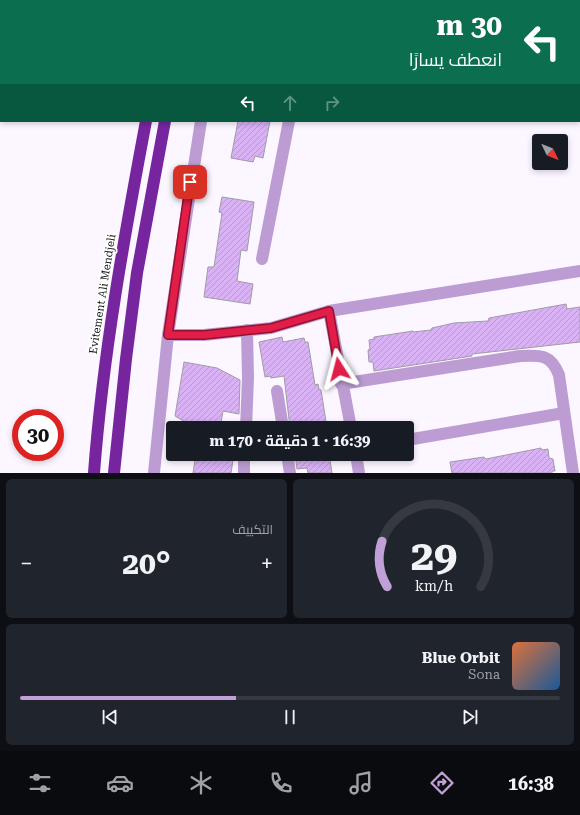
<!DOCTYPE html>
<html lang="ar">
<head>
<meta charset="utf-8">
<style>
	:root { --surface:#171b24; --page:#20242c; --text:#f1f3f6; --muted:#9ea1a6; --line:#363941; --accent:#c0a0d6 }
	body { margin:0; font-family:"Roboto Serif",Cairo,serif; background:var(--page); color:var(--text); direction:rtl; height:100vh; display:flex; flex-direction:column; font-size:15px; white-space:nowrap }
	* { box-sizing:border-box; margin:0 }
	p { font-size:13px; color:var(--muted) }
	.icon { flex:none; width:22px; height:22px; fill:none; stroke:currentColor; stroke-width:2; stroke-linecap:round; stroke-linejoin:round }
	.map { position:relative; height:473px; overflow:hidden; direction:ltr }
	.details { display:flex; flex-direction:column; gap:6px; padding:6px; background:#0d0f14; flex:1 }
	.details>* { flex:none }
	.hud { position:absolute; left:0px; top:0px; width:580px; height:122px; box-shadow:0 2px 6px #0003; direction:rtl; background:#0b6e4f; color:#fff; overflow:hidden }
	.needle { width:26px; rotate:133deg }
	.tools { position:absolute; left:532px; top:134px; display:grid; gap:8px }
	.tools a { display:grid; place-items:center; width:36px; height:36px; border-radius:4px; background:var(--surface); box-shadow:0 2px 6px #0003; font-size:20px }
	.speed { position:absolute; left:12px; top:409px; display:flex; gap:8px; font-size:20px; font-weight:700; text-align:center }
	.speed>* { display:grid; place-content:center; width:52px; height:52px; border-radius:50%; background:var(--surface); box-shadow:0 2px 6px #0003; line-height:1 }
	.speed .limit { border:6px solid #d22; background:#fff; color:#111 }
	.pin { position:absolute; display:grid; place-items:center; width:34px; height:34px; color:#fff; margin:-17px; border-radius:8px; box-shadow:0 2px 6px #0006 }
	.me { position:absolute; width:44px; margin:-22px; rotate:351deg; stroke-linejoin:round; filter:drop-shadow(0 0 3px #0008) }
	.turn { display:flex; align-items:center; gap:14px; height:84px; padding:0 12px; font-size:18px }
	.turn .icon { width:52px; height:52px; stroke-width:2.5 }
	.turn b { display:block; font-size:28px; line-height:34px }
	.lanes { display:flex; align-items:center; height:38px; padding:0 12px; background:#0003; justify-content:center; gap:20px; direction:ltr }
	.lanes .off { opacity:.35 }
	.big { font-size:30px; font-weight:700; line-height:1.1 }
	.details .card { flex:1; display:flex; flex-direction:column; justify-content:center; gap:6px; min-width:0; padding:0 14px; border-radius:6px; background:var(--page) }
	.details .dial { align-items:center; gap:0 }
	.dial svg { height:104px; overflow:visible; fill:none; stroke:var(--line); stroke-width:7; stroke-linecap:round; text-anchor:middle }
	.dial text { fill:var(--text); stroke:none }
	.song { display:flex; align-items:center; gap:12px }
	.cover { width:48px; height:48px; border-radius:6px; background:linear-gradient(135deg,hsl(20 70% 55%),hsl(210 70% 35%)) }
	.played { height:4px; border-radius:2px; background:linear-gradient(90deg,var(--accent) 40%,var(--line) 40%) }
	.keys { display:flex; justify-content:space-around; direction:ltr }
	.heat { display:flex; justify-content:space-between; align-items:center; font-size:22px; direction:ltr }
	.details .tiles { flex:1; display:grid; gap:6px; grid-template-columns:1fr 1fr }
	.card:last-child { grid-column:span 2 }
	.trip { position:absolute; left:166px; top:421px; width:248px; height:40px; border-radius:4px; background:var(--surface); box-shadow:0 2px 6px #0003; font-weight:700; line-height:40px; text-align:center; direction:rtl }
	.dock { display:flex; height:64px; justify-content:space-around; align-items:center; background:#090b0e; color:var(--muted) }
	.dock .icon { width:28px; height:28px }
	.dock .current { color:var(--accent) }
	.dock b { font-size:18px; color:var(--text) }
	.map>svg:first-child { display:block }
</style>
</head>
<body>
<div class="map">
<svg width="580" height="473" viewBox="0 0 580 473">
	<defs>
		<pattern id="building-hatch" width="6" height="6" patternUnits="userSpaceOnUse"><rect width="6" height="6" fill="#d9b1f5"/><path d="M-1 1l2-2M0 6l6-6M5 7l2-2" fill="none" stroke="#b997d1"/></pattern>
	</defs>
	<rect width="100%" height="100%" fill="#fbf6ff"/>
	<g fill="url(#building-hatch)" stroke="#a09ca4">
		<path d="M238,121h32l-7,37 -8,-2 -2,6 -22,-4z"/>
		<path d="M222,197l32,5 -7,49 -6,-1 -4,31 16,3 -3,20 -46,-7 4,-30h6l8,-54 -3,-1z"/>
		<path d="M566,304l1,5 13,-2v35l-108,12v2l-98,15 -1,-9h-4l-1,-12 2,-1 -1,-9 5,-1v-2l39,-6v1l18,-2 1,-2 22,-5 34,-2 1,-3z"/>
		<path d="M282,337l1,5 21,-4 1,4h3l7,43 3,-1 1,5 2,1 6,38h-37l-6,-52 -13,2 -1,-2 -5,1 -6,-35z"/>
		<path d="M184,362l33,6 23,12 -1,34 -16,-3 -3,17h-26v-4l-7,-1 -12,-7z"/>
		<path d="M541,448l1,2 6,-1 1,9 4,1 2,12h-3v2h-100l-2,-11 34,-5 2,2z"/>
		<path d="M196,454h38l-3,19h-38z"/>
		<path d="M295,454h34l3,19h-24l-1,-5 -10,1z"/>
	</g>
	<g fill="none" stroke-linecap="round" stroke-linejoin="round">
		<g stroke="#bd9cd3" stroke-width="12">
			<path d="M222,1l1,-1"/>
			<path d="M314,1v-1"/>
			<path d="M262,259l27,-138"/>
			<path d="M329,311l22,117"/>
			<path d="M168,335h36l67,-7 58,-17 251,-40"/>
			<path d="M341,384l179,-28c20,-1 31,-2 39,19l14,98"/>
			<path d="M277,391l6,37"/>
			<path d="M246,428l2,-50 -1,-48"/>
			<path d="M407,440l157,-27"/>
			<path d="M287,454l3,19"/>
			<path d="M356,454l3,19"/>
			<path d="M154,473l14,-138 33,-214"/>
			<path d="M244,473v-19"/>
		</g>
		<g stroke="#76259f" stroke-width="12">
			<path d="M168,1v-1"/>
			<path d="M188,1v-1"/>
			<path d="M94,473c9,-119 30,-235 52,-352"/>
			<path d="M114,473l12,-114 11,-86 28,-152"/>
		</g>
	</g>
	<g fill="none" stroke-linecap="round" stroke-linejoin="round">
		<defs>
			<path id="route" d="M190,182l-22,153h36l67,-7 58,-17 10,58"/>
		</defs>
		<use href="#route" stroke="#92132f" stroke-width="10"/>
		<use href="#route" stroke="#e11d48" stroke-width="7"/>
	</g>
	<g text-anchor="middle" stroke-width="4" stroke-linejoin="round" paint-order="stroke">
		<g font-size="11" fill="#151316" stroke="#fff">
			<text transform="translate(102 294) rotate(-81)" y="4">Evitement Ali Mendjeli</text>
		</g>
	</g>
</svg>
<div class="tools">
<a><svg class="needle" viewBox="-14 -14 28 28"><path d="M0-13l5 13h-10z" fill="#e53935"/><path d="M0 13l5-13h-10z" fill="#9ea1a6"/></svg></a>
</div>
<div class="speed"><div class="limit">30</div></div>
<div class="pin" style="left:190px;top:182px;background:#d93025"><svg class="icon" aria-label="arrive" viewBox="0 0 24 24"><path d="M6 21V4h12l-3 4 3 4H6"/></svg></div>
<svg class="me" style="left:339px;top:369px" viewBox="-20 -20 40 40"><path d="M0-17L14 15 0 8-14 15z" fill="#e11d48" stroke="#fff" stroke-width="4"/></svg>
<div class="trip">16:39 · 1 دقيقة · 170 m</div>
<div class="hud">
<div class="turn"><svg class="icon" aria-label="left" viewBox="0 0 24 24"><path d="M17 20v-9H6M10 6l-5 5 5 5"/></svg><div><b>30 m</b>انعطف يسارًا</div></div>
<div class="lanes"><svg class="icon" aria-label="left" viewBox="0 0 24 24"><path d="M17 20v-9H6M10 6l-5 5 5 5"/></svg><svg class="icon off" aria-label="ahead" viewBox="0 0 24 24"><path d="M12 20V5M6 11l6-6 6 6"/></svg><svg class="icon off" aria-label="right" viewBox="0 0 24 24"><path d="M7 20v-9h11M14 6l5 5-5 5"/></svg></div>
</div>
</div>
<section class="details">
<div class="tiles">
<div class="card dial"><svg viewBox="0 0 100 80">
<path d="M14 69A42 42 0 1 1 86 69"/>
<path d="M14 69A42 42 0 0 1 10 34" stroke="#c0a0d6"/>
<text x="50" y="56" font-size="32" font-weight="700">29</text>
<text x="50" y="72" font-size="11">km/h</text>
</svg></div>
<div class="card"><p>التكييف</p>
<div class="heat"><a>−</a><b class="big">20°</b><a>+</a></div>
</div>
<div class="card">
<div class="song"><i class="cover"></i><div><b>Blue Orbit</b><p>Sona</p></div></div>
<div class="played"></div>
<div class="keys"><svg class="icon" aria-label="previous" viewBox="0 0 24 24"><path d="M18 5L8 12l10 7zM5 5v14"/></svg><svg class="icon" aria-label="pause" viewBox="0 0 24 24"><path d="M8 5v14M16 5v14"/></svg><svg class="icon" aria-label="next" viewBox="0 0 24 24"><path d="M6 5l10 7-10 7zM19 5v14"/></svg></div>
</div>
</div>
</section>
<nav class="dock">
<b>16:38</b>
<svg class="icon current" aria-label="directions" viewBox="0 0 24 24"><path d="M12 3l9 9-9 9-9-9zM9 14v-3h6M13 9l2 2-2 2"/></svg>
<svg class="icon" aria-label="music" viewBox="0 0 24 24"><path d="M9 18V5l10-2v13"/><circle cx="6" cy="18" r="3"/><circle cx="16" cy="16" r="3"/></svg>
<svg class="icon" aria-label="phone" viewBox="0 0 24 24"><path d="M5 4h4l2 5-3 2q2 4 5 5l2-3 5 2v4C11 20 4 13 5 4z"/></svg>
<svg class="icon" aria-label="climate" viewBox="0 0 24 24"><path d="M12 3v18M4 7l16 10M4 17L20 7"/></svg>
<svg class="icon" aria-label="car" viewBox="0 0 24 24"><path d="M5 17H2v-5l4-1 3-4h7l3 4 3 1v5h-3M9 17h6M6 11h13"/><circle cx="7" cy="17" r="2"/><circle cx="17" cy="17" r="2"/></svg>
<svg class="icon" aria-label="filters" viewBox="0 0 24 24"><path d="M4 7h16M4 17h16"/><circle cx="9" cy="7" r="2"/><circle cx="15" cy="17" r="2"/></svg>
</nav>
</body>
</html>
